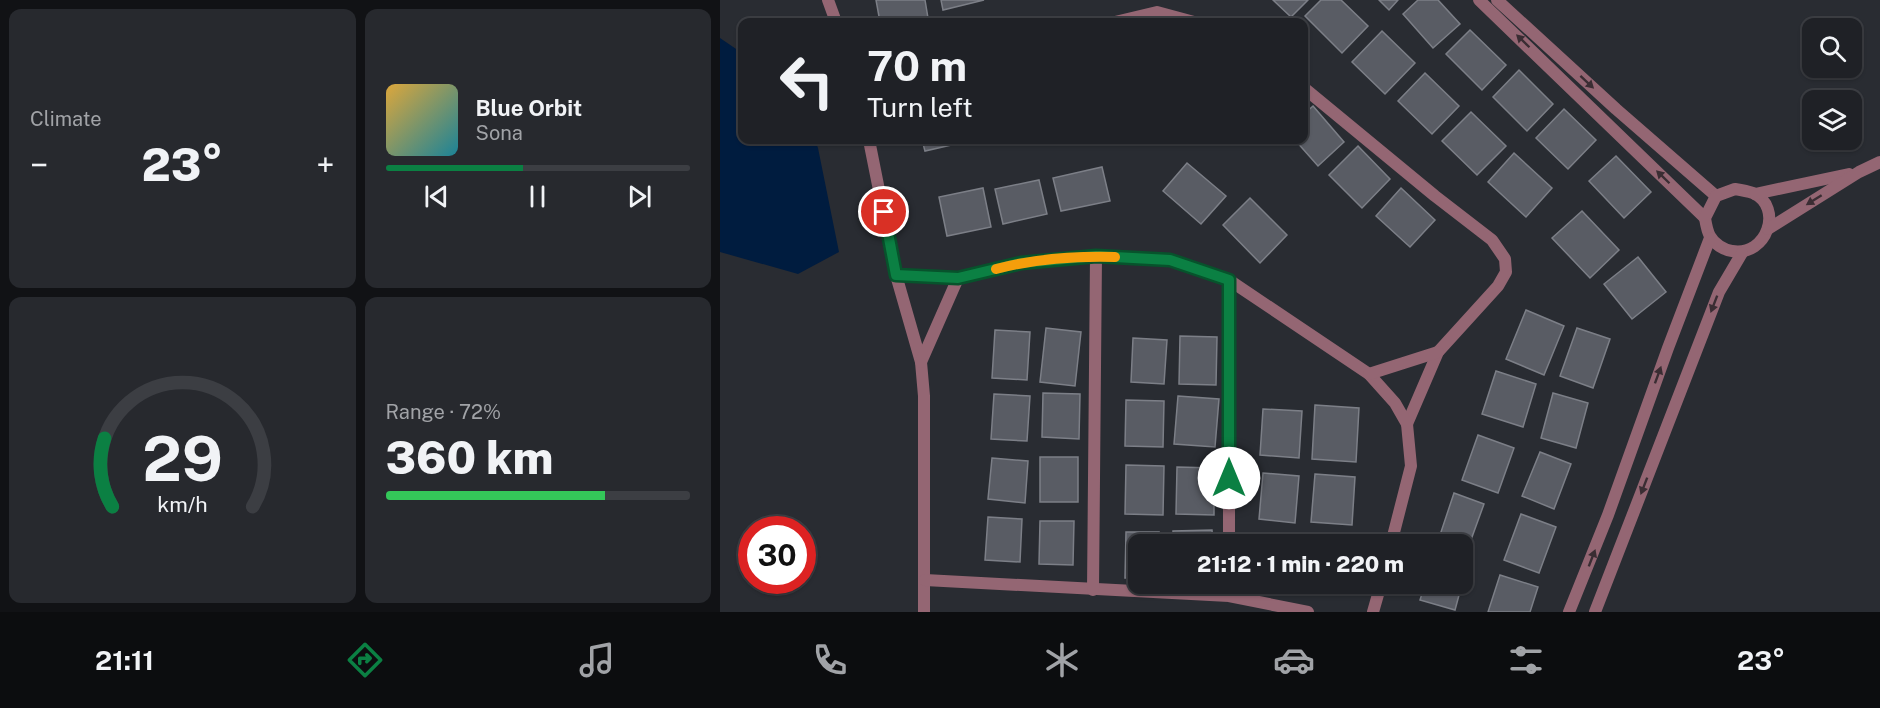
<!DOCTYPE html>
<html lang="en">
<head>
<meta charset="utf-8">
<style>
	:root { --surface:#1f2126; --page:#27292e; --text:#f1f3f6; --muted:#a1a3a7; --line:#3c3e43; --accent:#0b8043 }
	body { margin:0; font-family:"Public Sans",sans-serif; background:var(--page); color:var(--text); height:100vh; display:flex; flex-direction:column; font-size:22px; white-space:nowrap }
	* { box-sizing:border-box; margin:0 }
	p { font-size:20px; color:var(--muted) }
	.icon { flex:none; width:33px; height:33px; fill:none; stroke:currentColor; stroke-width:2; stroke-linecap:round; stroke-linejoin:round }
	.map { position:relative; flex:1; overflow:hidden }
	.details { display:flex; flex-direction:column; gap:9px; padding:9px; background:#111215; width:720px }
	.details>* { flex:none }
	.top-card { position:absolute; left:18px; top:18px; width:570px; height:126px; border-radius:12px; box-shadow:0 2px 4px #0004,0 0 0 2px var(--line); background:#1f2126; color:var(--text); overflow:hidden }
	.controls { position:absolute; left:1082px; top:18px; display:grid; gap:12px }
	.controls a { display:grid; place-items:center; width:60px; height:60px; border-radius:12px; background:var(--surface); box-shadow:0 2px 4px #0004,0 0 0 2px var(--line); font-size:30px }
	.speed { position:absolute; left:18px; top:516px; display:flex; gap:12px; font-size:30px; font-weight:700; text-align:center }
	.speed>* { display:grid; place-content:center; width:78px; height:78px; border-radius:50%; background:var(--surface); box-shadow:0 2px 4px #0004,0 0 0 2px var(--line); line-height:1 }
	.speed .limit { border:9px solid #d22; background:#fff; color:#111 }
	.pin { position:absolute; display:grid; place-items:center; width:51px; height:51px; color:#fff; margin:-26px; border:3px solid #fff; border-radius:50%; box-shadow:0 2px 6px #0007 }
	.me { position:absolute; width:66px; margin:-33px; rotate:0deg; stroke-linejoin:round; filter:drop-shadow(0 0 4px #0008) }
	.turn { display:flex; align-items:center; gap:21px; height:126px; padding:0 30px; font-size:27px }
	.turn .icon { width:78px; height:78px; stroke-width:2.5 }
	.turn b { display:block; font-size:42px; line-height:51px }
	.big { font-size:45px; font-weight:800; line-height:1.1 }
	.details .widget { flex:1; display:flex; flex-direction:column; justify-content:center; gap:9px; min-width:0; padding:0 21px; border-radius:12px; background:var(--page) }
	.details .dial { align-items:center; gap:0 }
	.dial svg { height:156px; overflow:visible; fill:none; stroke:var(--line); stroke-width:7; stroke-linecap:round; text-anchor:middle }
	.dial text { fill:var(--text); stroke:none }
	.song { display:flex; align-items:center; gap:18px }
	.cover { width:72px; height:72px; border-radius:9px; background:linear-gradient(135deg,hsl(40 70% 55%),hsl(190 70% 35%)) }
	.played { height:6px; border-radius:3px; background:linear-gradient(90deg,var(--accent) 45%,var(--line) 45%) }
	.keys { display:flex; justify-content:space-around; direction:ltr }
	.heat { display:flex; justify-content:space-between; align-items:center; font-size:33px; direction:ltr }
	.charge { height:9px; border-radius:4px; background:linear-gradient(90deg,#34c759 72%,var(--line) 0) }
	.details .tiles { flex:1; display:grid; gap:9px; grid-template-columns:repeat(2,1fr) }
	.trip { position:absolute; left:408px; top:534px; width:345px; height:60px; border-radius:12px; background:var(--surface); box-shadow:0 2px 4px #0004,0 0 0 2px var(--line); font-weight:800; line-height:60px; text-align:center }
	.tab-bar { display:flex; height:96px; justify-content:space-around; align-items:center; background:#0c0d0f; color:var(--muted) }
	.tab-bar .icon { width:42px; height:42px }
	.tab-bar .selected { color:var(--accent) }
	.tab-bar b { font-size:27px; color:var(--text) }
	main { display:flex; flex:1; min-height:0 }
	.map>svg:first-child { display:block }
</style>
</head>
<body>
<main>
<section class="details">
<div class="tiles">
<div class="widget"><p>Climate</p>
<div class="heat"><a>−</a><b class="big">23°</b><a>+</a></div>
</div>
<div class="widget">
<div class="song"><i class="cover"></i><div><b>Blue Orbit</b><p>Sona</p></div></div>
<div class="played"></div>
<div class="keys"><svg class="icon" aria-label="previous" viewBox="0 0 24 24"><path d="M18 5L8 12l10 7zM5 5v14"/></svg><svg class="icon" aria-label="pause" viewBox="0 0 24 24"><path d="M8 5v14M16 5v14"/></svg><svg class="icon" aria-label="next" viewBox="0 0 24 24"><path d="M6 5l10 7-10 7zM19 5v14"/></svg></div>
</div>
<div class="widget dial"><svg viewBox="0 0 100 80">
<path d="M14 69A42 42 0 1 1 86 69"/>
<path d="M14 69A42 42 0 0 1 10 34" stroke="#0b8043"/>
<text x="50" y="56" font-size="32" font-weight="700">29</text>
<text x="50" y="72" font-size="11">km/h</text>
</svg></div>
<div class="widget"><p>Range · 72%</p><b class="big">360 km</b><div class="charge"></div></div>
</div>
</section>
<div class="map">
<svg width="1160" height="612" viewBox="0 0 1160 612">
	<rect width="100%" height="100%" fill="#292c32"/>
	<path fill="#001c3f" d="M0,38l22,15v87h73l3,8 21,104 -41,22 -78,-22z"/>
	<g fill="#595c64" stroke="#7c7f87" stroke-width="1.5">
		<path d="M156,0h49l3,18 -32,4h-16z"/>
		<path d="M221,0h43l-41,10z"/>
		<path d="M553,0h35l-17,17z"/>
		<path d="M601,0h20l27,26 -26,27 -37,-37z"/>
		<path d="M659,0h19l-9,10z"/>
		<path d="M698,0h20l22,24 -27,24 -30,-34z"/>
		<path d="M750,30l36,35 -24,25 -36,-36z"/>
		<path d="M662,31l33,32 -30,31 -33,-32z"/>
		<path d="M799,70l34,34 -26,27 -34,-34z"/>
		<path d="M705,73l34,33 -27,28 -34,-33z"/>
		<path d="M593,106l31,36 -26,24 -23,-26h9v-26z"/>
		<path d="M844,109l32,31 -28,29 -32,-31z"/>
		<path d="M751,112l35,34 -29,29 -35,-34z"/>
		<path d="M202,140h51l-48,11z"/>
		<path d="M638,146l32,33 -28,29 -33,-33z"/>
		<path d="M794,153l38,35 -26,29 -38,-35z"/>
		<path d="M896,156l35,36 -27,26 -35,-37z"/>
		<path d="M467,163l39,33 -25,28 -38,-33z"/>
		<path d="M382,167l8,34 -49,10 -8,-33z"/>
		<path d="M319,180l8,34 -44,10 -8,-35z"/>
		<path d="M263,188l8,39 -44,9 -8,-39z"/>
		<path d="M681,188l34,32 -25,27 -34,-31z"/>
		<path d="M530,198l37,37 -27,28 -37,-38z"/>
		<path d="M862,211l37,39 -29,28 -38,-40z"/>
		<path d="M918,257l28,35 -34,27 -28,-35z"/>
		<path d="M806,310l38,16 -20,49 -38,-16z"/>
		<path d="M326,328l35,4 -6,54 -35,-4z"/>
		<path d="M857,328l33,11 -17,49 -33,-12z"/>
		<path d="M275,330l35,2 -3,48 -35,-2z"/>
		<path d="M460,336l37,1 -1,48 -37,-1z"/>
		<path d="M413,338l34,2 -3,44 -33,-2z"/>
		<path d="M776,371l40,13 -13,43 -41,-13z"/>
		<path d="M323,393l37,1 -1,45 -37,-2z"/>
		<path d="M833,393l35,10 -12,45 -35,-10z"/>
		<path d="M274,394l36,2 -3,45 -36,-2z"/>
		<path d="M458,396l41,3 -4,48 -41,-3z"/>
		<path d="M406,400l38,1 -1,46 -38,-1z"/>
		<path d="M595,405l44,3 -3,54 -44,-3z"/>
		<path d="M543,409l39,2 -3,47 -39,-3z"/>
		<path d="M758,435l36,13 -16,45 -36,-13z"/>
		<path d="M820,452l31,12 -17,45 -32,-13z"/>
		<rect x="320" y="457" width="38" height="45"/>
		<path d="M272,458l36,3 -3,42 -37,-4z"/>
		<path d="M406,465l38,1 -1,49 -38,-1z"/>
		<path d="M457,467l37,1v47l-38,-1z"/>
		<path d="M543,473l36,3 -4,47 -36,-4z"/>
		<path d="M595,474l40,3 -3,48 -41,-3z"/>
		<path d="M734,493l30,11 -16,44 -29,-10z"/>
		<path d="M801,514l35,13 -17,46 -35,-13z"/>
		<path d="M268,517l34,2 -2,43 -35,-2z"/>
		<path d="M320,521h34l-1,44 -34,-1z"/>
		<path d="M492,530l1,14h-40v-13z"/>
		<path d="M406,532h33l-1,12h-20v34h-13z"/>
		<path d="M573,536v8h-35v-7z"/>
		<path d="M595,538l37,4v2h-37z"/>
		<path d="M742,560l7,2 -7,21z"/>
		<path d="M780,575l38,12 -8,25h-42z"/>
		<path d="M591,584h37l-1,4z"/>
		<path d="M705,584h37l-7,26 -35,-10z"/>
	</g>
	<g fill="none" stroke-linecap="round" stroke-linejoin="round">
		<g stroke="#946673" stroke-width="12">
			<path d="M108,0l8,22"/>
			<path d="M759,0l226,218"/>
			<path d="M777,0l119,109 100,87"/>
			<path d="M395,22l42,-10 37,10"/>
			<path d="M584,88l131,108 57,44 13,19 1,13 -8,14 -60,66 -31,72"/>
			<path d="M149,140l27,135 25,87 3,34v216"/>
			<path d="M1015,189c6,1 12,2 18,4 31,14 14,64 -21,58 -8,-1 -18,-7 -22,-15 -3,-5 -4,-12 -5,-18l11,-22z"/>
			<path d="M1035,194l94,-20"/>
			<path d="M1048,229l91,-57 21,-10"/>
			<path d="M176,275l62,3 63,-15 75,-7 74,4 59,20 140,94 26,29 12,21 4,42 -20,78"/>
			<path d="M201,362l37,-84"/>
			<path d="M649,374l69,-22"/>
			<path d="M509,544v-264"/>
			<path d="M205,580l304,16 79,16"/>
			<path d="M373,590l3,-334"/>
			<path d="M653,612l8,-28"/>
			<path d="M849,612l39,-97 60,-167 42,-110"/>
			<path d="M875,612l124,-320 23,-39"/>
		</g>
	</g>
	<defs><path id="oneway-solid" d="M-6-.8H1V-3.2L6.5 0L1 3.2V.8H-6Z" transform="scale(1.5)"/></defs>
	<g fill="#3a2d33">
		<use href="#oneway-solid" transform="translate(803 41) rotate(-136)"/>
		<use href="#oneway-solid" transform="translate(867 82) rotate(43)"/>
		<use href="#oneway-solid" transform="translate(943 177) rotate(-136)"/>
		<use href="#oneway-solid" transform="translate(1094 200) rotate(148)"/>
		<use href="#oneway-solid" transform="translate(994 304) rotate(111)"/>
		<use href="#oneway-solid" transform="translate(938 375) rotate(-70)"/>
		<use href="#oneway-solid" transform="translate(924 486) rotate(111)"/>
		<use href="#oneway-solid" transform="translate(872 558) rotate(-69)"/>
	</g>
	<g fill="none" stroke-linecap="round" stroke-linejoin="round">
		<defs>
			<path id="route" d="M164,212l12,63 62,3 63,-15 75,-7 74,4 59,20v198"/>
		</defs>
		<use href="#route" stroke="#07532c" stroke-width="15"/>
		<use href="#route" stroke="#0b8043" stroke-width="10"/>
		<path stroke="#f59e0b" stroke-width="10" d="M276,269c38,-10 80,-13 119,-12"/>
	</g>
</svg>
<div class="controls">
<a><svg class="icon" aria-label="search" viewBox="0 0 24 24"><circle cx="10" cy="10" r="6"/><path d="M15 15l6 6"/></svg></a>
<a><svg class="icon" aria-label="layers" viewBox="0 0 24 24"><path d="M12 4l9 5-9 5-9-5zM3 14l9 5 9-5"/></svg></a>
</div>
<div class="speed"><div class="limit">30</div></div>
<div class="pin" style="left:164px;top:212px;background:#d93025"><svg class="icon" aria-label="arrive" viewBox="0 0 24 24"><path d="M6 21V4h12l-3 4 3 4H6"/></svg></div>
<svg class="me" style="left:509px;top:478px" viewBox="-20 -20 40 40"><circle r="19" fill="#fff"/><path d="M0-13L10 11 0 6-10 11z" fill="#0b8043"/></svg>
<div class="trip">21:12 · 1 min · 220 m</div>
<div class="top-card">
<div class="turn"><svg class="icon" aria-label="left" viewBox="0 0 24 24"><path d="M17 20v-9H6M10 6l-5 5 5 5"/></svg><div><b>70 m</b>Turn left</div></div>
</div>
</div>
</main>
<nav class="tab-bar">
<b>21:11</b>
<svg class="icon selected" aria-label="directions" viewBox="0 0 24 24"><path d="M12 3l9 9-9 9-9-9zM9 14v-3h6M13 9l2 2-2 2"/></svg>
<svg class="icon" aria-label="music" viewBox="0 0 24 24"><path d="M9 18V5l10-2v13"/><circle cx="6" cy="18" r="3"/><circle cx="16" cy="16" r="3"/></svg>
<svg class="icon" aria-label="phone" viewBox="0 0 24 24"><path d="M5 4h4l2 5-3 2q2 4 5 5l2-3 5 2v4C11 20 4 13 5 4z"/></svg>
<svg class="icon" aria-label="climate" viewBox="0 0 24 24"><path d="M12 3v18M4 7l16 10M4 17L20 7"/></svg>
<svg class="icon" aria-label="car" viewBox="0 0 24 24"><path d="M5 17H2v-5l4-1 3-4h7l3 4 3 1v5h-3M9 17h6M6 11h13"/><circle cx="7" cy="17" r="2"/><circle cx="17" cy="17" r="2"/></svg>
<svg class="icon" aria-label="filters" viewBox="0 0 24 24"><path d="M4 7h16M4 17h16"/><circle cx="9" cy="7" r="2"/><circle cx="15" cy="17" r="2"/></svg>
<b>23°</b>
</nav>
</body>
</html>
